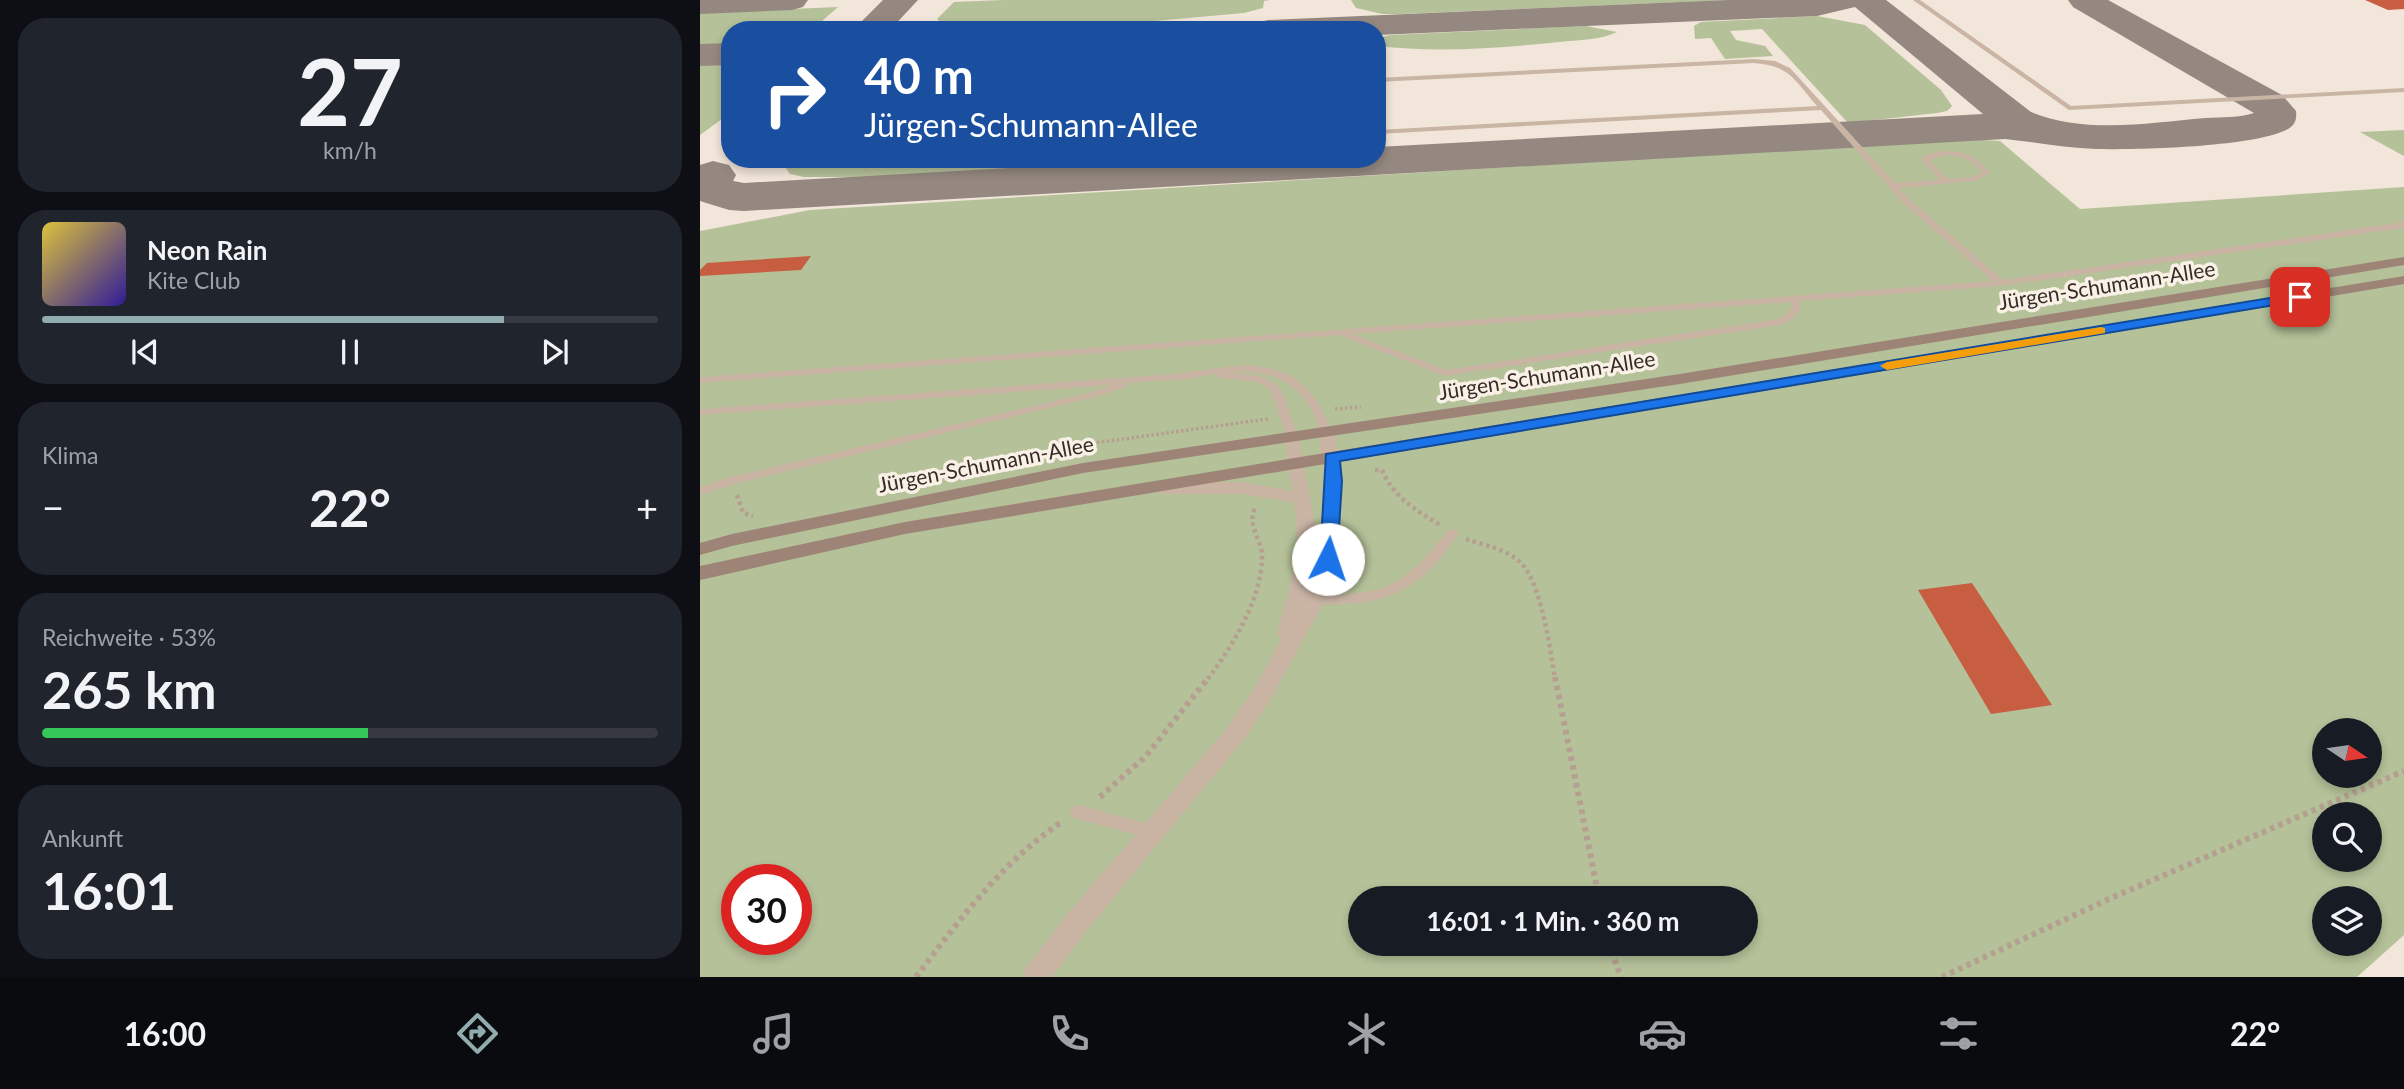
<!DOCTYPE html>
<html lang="de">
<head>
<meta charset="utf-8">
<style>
	:root { --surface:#171b24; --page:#20242c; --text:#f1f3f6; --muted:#9ea1a6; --line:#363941; --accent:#91acae }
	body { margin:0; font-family:Lato,sans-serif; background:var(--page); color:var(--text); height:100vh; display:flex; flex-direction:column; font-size:26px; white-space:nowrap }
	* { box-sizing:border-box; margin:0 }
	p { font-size:23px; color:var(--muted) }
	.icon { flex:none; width:38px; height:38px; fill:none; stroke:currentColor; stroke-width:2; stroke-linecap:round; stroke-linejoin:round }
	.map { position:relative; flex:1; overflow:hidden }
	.panel { display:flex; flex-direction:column; gap:18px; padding:18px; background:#0d0f14; width:700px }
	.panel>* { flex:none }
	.banner { position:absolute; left:21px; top:21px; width:665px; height:147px; border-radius:28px; box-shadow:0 4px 10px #0003; background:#1a4fa0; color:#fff; overflow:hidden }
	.needle { width:46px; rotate:103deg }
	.tools { position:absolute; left:1612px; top:718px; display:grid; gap:14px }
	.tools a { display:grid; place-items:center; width:70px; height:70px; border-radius:50%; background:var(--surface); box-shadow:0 4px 10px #0003; font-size:35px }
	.speed { position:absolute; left:21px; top:864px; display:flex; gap:14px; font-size:35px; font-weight:700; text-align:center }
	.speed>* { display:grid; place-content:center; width:91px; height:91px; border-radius:50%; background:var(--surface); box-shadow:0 4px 10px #0003; line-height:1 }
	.speed .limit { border:10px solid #d22; background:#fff; color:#111 }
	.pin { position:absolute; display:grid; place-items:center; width:60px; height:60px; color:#fff; margin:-30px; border-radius:14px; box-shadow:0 4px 10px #0006 }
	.me { position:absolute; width:77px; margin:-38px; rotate:4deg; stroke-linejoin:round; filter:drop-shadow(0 0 5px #0008) }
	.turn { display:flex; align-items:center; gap:24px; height:147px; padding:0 28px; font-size:32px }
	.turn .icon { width:91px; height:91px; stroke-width:2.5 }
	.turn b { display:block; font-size:49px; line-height:60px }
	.big { font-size:52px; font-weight:700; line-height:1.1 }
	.panel .tile { flex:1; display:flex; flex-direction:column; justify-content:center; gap:10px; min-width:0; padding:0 24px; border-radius:28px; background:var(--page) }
	.panel .dial { align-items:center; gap:0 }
	.dial b { font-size:91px; line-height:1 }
	.song { display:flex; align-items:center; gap:21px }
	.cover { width:84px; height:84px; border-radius:10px; background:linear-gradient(135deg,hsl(50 70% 55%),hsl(250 70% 35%)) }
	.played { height:7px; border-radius:4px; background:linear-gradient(90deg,var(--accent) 75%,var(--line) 75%) }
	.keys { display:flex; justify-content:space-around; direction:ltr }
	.heat { display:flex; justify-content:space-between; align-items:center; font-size:38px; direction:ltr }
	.charge { height:10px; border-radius:5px; background:linear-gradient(90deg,#34c759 53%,var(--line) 0) }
	.trip { position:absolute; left:648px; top:886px; width:410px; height:70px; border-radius:35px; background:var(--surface); box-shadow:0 4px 10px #0003; font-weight:700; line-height:70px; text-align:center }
	.dock { display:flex; height:112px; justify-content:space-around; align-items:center; background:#090b0e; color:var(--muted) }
	.dock .icon { width:49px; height:49px }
	.dock .selected { color:var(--accent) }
	.dock b { font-size:32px; color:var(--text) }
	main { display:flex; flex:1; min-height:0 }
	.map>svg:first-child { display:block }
</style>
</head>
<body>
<main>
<section class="panel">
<div class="tile dial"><b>27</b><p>km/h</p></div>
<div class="tile">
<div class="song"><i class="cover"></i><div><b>Neon Rain</b><p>Kite Club</p></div></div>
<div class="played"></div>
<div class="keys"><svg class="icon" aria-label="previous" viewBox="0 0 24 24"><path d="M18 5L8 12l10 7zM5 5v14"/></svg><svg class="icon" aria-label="pause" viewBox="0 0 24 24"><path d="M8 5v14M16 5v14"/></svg><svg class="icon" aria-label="next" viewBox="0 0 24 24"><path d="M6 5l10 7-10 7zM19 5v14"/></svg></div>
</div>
<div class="tile"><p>Klima</p>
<div class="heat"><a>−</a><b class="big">22°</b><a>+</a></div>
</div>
<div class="tile"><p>Reichweite · 53%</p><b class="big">265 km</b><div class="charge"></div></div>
<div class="tile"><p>Ankunft</p><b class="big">16:01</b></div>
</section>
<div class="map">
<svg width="1704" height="977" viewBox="0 0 1704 977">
	<rect width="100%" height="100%" fill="#f2e5d9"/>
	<g fill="#b5c199" fill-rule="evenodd">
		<path d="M303,0h267l-6,1 -1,7 -19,5 -145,13h-146l-10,-2 -6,-5 17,-17z"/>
		<path d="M651,0h381l-332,14h-18l-26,-6z"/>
		<path d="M138,7l-17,15h5l-5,8h-91v15l-30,2v-34z"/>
		<path d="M1117,16l48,9 76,65 11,16 -5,5 -10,2 -89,10 -86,-94 -32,2 6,9 29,6 8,10 -48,3 -14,-21 -16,1 -1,-13 7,-4z"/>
		<path d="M886,26l31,6c-17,8 -38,8 -58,10 -59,6 -122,11 -182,4v-8l14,-3z"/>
		<path d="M30,63v50l-30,22v-71z"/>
		<path d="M1704,130v26l-44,-24z"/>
		<path d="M1267,139l33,2 80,68 324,-22v748l-47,42h-1657v-746l110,-21zM1624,730h46v45h-46zM1624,814h46v45h-46zM37,880h59v60h-59zM660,898h385v45h-385zM1624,898h46v45h-46z"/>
		<path d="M88,159h364c-115,14 -232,19 -348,18l-14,-3 -5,-7z"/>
	</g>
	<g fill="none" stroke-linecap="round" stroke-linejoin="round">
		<g fill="#948880" fill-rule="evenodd">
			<path d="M0,0h108l-5,7 -11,3 -92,4z"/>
			<path d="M183,0h35l-28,30h-37z"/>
			<path d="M1028,0h158l145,112c52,22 119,11 174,6 16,-1 35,0 49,-5l-181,-106 -5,-7h40l174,95 14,16c1,8 -1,14 -8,18 -33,18 -151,21 -192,20 -31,-1 -61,-7 -91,-10l-1261,72 -15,-1 -29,-9v-36l13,-4 16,4 7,10 -3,6 11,2 421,-24h212v-12l606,-33 -128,-107 -38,9 -440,19v-5h-126l5,-7 12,-3z"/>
			<path d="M30,43v22l-30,1v-22z"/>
		</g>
	</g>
	<g fill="#c75e42">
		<path d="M1665,0h39v9l-16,1z"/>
		<path d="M111,256l-10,14 -101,6v-6l7,-7z"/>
		<path d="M1272,583l80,122 -61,9 -73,-124z"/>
	</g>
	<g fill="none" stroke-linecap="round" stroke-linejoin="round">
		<g stroke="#b59f90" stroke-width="3.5" stroke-dasharray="2.5 2.5" stroke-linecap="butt">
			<path d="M635,409l26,-2"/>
			<path d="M387,444l181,-25"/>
		</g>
		<g stroke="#b59f90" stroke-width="4.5" stroke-dasharray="3.5 3.5" stroke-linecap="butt">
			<path d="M335,458l60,-16"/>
			<path d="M675,470h7c12,28 34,40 58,55"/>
			<path d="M37,495l6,18 10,3"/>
			<path d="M766,539c18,6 41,10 55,24 21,22 29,86 34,116"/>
			<path d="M508,679c24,-33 52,-77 54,-119 2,-20 -16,-32 -7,-52"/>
		</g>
		<g stroke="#b59f90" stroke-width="6" stroke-dasharray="4.5 4.5" stroke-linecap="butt">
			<path d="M855,677l44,221"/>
			<path d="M400,797l45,-40 64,-80"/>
			<path d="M908,943l13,34"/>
			<path d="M216,977c44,-58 86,-115 147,-156"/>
			<path d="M1242,977l167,-78 295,-128"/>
		</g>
		<g fill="#cab5a5" fill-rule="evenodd">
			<path d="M1213,0h7l151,106 333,-18v4l-335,18z"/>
			<path d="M1054,59l21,2 15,7 105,115 45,-3 -19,-20 2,-4c25,-9 51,-6 67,17l-15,8 -76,7 10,11 94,81 401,-58v6l-403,58 -201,15v9l-7,9 -13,6 -335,51 -106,-41 -639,48v-6l1293,-96 -90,-78 -82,-93 -444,24v-4l440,-24c-23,-26 -26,-40 -63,-43l-377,19v-4zM1242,156c16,-1 30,2 39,16l-8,5 -25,2 -19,-19zM1091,302l1,6 -7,7 -8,4 -331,51 -93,-36z"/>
			<path d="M544,365c51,3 69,21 88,66l-2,2h-8c-5,-8 -7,-17 -12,-25 -18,-32 -48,-38 -82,-36 60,5 51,13 70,64l-2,2h-8l-2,-2 -16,-47 -13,-7 -36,-4 -4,-1 -1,-3 -29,5 -61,4v4l-31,10 -357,86 -38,12v-8l31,-10 357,-84 25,-8 -413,30v-6l472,-35z"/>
			<path d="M753,529l6,4c-43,65 -77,72 -151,72l-5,-1 -2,-4 2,-4 5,-1c76,0 92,-4 140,-65z"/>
			<path d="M378,805l74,20 6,2 2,5 -2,5 -6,2 -74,-20 -6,-2 -2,-5 2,-5z"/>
		</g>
		<path fill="#cab5a5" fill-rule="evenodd" d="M626,426l8,5 9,50 -6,78 -12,41 -52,95 -29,44 -157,191 -35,47h-29l3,-9 43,-56 159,-185 29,-43 24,-45 -4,-6c14,-51 25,-76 17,-131l-53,-8h-79l-9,-6 9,-6h79l51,9 -8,-55 8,-5 6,1 18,99 -1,33 -6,24 10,-29 6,-78 -7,-50z"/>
		<g fill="#9d8477" fill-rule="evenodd">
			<path d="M1704,257v8l-724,119 -597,89 -351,73 -32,9v-12l32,-9 351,-71 597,-89z"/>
			<path d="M1704,276v8l-1499,250 -205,46v-14l205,-44z"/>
		</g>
	</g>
	<path fill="#1a73e8" stroke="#114b97" stroke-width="2" d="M1600,293l4,1v6l-964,161 2,20 -5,78 -9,6 -8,-6 6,-105z"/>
	<path fill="#f59e0b" d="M1401,327l4,1v5l-218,37 -7,-4 7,-4z"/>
	<g text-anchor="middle" stroke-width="7" stroke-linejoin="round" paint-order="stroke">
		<g font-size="21" fill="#352b27" stroke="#f9f0e6">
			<text transform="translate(1407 286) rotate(-9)" y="7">Jürgen-Schumann-Allee</text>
			<text transform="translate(847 376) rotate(-9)" y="7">Jürgen-Schumann-Allee</text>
			<text transform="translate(286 465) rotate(-11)" y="7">Jürgen-Schumann-Allee</text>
		</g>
	</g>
</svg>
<div class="tools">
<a><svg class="needle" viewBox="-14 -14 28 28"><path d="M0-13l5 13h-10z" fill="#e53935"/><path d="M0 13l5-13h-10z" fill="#9ea1a6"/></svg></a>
<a><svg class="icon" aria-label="search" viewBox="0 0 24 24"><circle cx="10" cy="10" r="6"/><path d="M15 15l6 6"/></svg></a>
<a><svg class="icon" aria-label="layers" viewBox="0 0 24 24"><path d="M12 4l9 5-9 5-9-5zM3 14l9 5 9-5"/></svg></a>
</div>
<div class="speed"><div class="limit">30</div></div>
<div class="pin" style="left:1600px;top:297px;background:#d93025"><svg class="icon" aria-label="arrive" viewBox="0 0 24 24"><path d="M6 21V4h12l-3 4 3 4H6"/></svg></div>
<svg class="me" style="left:628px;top:559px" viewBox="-20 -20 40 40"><circle r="19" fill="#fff"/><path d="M0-13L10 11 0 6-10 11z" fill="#1a73e8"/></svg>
<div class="trip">16:01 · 1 Min. · 360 m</div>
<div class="banner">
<div class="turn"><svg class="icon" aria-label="right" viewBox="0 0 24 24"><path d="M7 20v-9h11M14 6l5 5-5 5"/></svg><div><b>40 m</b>Jürgen-Schumann-Allee</div></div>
</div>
</div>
</main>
<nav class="dock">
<b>16:00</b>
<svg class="icon selected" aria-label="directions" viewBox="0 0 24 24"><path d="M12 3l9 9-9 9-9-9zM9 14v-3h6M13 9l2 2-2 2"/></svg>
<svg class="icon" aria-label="music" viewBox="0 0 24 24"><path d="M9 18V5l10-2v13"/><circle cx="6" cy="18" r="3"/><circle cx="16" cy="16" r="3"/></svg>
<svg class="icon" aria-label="phone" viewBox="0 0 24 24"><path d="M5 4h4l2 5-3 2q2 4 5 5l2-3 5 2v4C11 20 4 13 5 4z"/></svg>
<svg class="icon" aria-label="climate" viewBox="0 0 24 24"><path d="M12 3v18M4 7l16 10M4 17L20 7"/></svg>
<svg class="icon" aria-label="car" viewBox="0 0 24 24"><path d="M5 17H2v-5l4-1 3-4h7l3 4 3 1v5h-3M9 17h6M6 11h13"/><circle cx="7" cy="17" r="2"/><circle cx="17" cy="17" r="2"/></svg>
<svg class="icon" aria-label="filters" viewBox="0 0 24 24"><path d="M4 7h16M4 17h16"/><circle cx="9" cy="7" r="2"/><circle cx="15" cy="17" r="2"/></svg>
<b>22°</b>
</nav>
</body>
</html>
